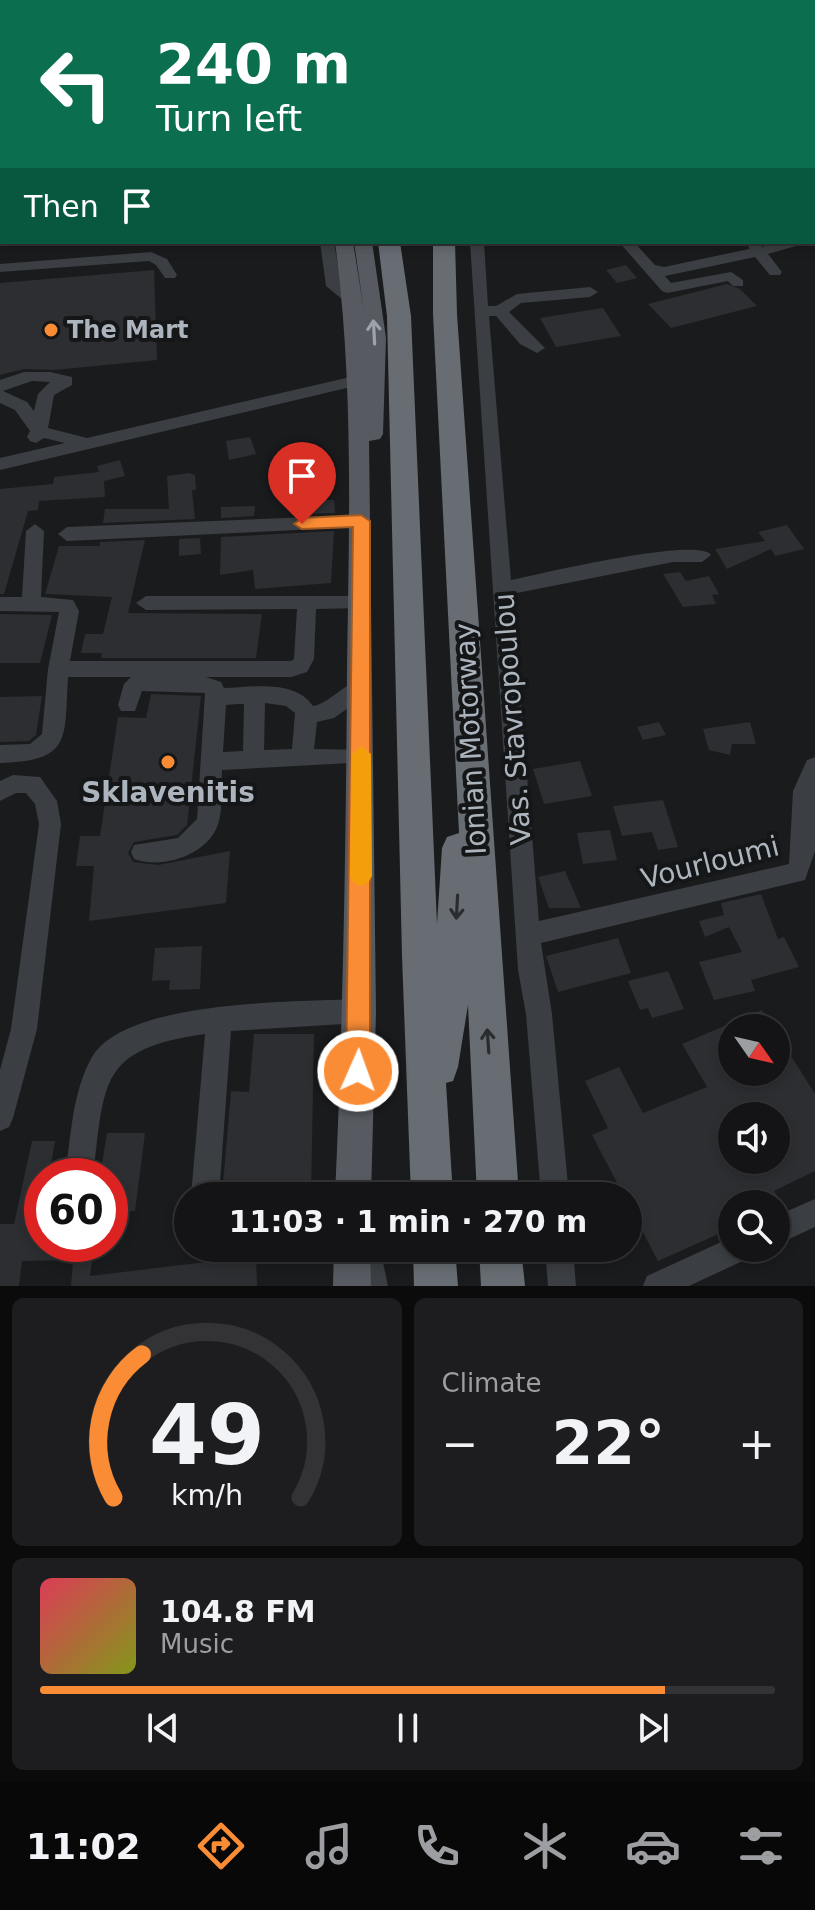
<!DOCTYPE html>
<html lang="en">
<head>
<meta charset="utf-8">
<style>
	:root { --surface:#141416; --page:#1d1d1f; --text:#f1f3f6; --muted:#9d9ea1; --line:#333335; --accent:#fa8c35 }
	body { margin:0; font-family:"DejaVu Sans",sans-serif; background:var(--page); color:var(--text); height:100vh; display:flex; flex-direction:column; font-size:30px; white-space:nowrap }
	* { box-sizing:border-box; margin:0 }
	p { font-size:26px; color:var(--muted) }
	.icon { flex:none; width:44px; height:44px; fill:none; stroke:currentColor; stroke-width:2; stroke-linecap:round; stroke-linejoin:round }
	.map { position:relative; height:1286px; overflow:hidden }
	.panel { display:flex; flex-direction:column; gap:12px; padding:12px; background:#0b0b0c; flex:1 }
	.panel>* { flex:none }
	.hud { position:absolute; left:0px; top:0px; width:816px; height:244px; box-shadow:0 4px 12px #0003,0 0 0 2px var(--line); background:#0b6e4f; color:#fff; overflow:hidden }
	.needle { width:52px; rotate:124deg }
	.controls { position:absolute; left:718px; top:1014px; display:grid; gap:16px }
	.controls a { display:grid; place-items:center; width:72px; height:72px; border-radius:50%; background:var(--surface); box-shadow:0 4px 12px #0003,0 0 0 2px var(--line); font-size:40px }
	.speed { position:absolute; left:24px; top:1158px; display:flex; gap:16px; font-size:40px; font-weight:700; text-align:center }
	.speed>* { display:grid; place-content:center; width:104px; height:104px; border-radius:50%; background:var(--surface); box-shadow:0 4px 12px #0003,0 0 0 2px var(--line); line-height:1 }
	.speed .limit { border:12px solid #d22; background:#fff; color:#111 }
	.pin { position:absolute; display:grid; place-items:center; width:68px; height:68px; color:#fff; margin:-82px -34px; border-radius:50% 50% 50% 0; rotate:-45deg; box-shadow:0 0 8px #0007 }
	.pin .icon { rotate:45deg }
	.me { position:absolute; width:88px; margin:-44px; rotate:2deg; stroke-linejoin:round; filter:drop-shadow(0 0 6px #0008) }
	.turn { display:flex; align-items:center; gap:28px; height:168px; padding:0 24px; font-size:36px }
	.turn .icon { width:104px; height:104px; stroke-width:2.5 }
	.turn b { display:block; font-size:56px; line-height:68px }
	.then { display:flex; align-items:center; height:76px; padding:0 24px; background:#0003; gap:16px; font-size:30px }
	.big { font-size:60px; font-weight:700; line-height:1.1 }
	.panel .widget { flex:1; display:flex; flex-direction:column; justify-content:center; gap:12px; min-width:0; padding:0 28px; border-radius:12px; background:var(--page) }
	.panel .dial { align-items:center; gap:0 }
	.dial svg { height:208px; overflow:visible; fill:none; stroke:var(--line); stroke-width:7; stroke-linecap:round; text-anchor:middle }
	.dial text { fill:var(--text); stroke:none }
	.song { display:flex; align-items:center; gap:24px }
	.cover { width:96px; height:96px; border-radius:12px; background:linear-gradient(135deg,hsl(350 70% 55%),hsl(70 70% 35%)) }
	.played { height:8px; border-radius:4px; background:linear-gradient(90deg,var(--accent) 85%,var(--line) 85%) }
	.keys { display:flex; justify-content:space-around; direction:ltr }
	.heat { display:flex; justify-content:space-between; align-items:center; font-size:44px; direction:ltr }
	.panel .tiles { flex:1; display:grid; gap:12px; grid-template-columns:1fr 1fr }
	.widget:last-child { grid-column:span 2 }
	.trip { position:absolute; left:174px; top:1182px; width:468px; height:80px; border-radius:40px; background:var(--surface); box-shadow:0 4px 12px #0003,0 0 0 2px var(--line); font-weight:700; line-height:80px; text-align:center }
	.dock { display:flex; height:128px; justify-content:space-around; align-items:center; background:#080809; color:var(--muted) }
	.dock .icon { width:56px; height:56px }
	.dock .on { color:var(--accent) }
	.dock b { font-size:36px; color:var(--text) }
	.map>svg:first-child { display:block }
</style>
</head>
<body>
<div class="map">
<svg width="815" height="1286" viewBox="0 0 815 1286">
	<rect width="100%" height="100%" fill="#1a1b1d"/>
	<g fill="#2d2e31" fill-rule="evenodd">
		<path d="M626,265l11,13 -20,5 -11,-13z"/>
		<path d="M154,270l3,90 -103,10 -30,-1 -24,6v-92z"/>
		<path d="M727,284l13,5 17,17 -86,22 -23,-24z"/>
		<path d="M603,308l18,28 -65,11 -16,-29z"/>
		<path d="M250,437l6,17 -27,6 -3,-19z"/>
		<path d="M301,457l1,6 17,-1 1,11 -49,6 -1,-13 18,-2 -1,-6z"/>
		<path d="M120,460l5,16 -21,5 1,16 -66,4 -1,9 -10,1 -24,83h-4v-105l53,-5 1,-7 45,-5 -2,-6z"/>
		<path d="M189,473l6,2 1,15h-4l3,29 -92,4 2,-14h64l-2,-33z"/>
		<path d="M322,481v19h12l1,13 -33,1v-13h-7v-19z"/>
		<path d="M255,506l-1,10 -33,2v-11z"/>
		<path d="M787,525l17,24 -29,7 -4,-7 -44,20 -12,-20 50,-8 -7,-9z"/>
		<path d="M334,531l-3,52 -76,6 -2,-19 -33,5 1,-38z"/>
		<path d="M200,538l1,16 -22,2v-17z"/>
		<path d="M145,540l-17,73 134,1 -6,44h-155l1,-5h-21l4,-19h18l9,-37 -67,-3 14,-48h41v-4z"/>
		<path d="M680,572l6,9 23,-5 10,18 -7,1 4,9 -33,3 -20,-33z"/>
		<path d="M0,614l52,1 -12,48h-40z"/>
		<path d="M151,694l50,2 -14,129 -10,10 -43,7 -6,11 5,9 25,3 72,-14 -4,52 -137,18 5,-55h-18l4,-30h20l18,-119 28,1z"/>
		<path d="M42,696l-6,39 -7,6 -29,1v-45z"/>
		<path d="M659,722l7,13 -23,5 -6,-13z"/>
		<path d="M750,722l6,22h-24l-2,11 -21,-5 -6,-21z"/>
		<path d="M580,761l12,35 -48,8 -11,-35z"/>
		<path d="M663,800l15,47 -20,3 -6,-18 -30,4 -9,-30z"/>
		<path d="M610,830l7,30 -34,4 -6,-31z"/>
		<path d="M565,871l16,37h-32l-11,-31z"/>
		<path d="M761,894l17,45 6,-2 15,30 -48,13 4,11 -41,9 -15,-38 43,-10 -13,-25 -24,10 -6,-16 25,-6 -3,-12z"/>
		<path d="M618,938l13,35 -73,19 -12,-36z"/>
		<path d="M202,946l-2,43 -31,1 1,-10 -18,1 3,-33z"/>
		<path d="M668,971l16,38 -32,9 -4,-10 -8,2 -12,-29z"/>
		<path d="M762,1010l11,18h-41v44h44v-40l39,62v77l-41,20 8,13h-50v24l-74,33 -30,-57v-8h-4l-32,-61 16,-7 -23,-47 34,-14 24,46 64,-26 -25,-43zM732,1116h44v44h-44z"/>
		<path d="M254,1034h60l-3,162h-79l1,-12h-10l8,-93 18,1z"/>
		<path d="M107,1133h38l-10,78h-25v-35h-10z"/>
		<path d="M32,1141h23l-6,35h-7v68h52l-4,32 166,-20 1,30h-186l2,-26 -51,1 -3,25h-19v-62h14z"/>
	</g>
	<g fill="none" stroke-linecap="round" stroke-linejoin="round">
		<g fill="#3b3e42" fill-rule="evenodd">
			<path d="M404,0h12l1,2h-12z"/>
			<path d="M495,0h12l1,2h-12z"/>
			<path d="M544,0h12l1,2h-12z"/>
			<path d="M625,0h32l-34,2z"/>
			<path d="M730,0h12l2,2h-12z"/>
			<path d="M796,0h12l2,2h-12z"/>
			<rect x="814" y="36" width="1" height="6"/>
			<path d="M814,76l1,1v8l-1,-1z"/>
			<rect x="814" y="91" width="1" height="8"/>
			<path d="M814,109h1l-1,9z"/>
			<rect x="814" y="186" width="1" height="9"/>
			<path d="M320,242h14l7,42 17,14v6h-10l-22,-18z"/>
			<path d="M470,242h14l4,64h8l21,-12 73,-7 8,5 -8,5 -69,6 -12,9 36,36 -8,5 -17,-9 -24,-28h-7l22,264c29,-6 187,-44 200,-25l-9,7h-29l-161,32 27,327 250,-57 4,-73 14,-31 8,-3v94l-10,29 -264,63 11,71 17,182h-28l-15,-182 -8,-44z"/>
			<path d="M619,242h15l21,23 9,2 85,-18 -1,-7h10l4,5 21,-5h27l-42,12 14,18 -2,3h-10l-15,-18 -90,19 6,7 60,-11 12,8v6h-10l-5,-5 -61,12 -5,-2z"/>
			<path d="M151,252l16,7 10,16 -2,3h-10l-9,-13 -7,-4 -149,11v-8z"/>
			<path d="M24,372h26l22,5v8l-18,10 -6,33 39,10 285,-66 8,5 -8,5 -372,88v-12l65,-15 -21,-5 -8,5 -6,-2 -3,-4 3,-6 -15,-21 -15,-7v-23zM32,381l18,1 -12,12 -4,17 -7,-9 -24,-11z"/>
			<path d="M361,515l9,6 -9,6 -294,14 -9,-7 9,-7z"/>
			<path d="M35,524l9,7 -3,66 32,3 6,11 -9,50h221l3,-2 3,-50 -151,1 -10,-7 10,-7h222l3,5 -10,7 -45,1 -2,50 -7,13 -16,5h-85l15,5 3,6c28,-1 71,-9 89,18 19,-3 35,-30 55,-24l3,6 -3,6 -34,24 -17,4 -3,27 55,1 3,6 -3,6 -147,8c-1,16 1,36 -3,51 -8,33 -56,49 -85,38l-3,-7 3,-7 44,-7 19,-19 8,-126 -63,-2 -7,20h-14l-3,-6 6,-21 7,-7h-63c-4,61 5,84 -68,86v-18l30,-1 12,-10 6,-65 11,-57 -59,-1v-14h22l4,-66zM265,703l21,3 9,7 -3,36 -28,1zM238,704h6l-1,47 -20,1 3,-47z"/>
			<path d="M13,775l27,2 17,24 4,23 -24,205 -24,89 -4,9 -9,4v-61l11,-41 28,-205 -4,-20 -9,-11h-10l-16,8v-20z"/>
			<path d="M360,999l9,3 4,9 -4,9 -9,3 -129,8 -12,165h-28l14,-162c-107,15 -100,48 -112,142h-28c6,-39 7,-84 27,-119 34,-58 207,-55 268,-58z"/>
			<path d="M815,1199v28l-39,18v-29z"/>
			<path d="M732,1237v11h21l-4,10 -60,28h-46l4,-10z"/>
			<path d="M352,1248h28l8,38h-28z"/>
			<path d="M545,1248h28l3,38h-28z"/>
		</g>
		<g fill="#575b61" fill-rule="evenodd">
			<rect x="303" y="0" width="14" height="2"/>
			<path d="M324,0h14l1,2h-14z"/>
			<path d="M335,242h18l11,69 -10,-69h18l14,96 -3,96 -3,5 -11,2 7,570 -5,185h-36c8,-175 11,-350 12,-526 2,-142 7,-287 -12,-428z"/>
			<path d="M334,1248h36l1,38h-38z"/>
		</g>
		<g fill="#676d73" fill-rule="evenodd">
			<path d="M266,0h19l1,2h-19z"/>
			<rect x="353" y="0" width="16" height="2"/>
			<path d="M376,0h16l1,2h-16z"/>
			<path d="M378,242h22l11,74 26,608 5,-76 5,-11 12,-4 -26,-519v-72h22l2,72 62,882h-42l-9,-191 -10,62 -5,14 -7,2 7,113h-42l-9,-240 -15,-640z"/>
			<path d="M413,1248h42l3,38h-44z"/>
			<path d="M479,1248h42l4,38h-44z"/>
		</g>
	</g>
	<defs><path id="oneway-shaft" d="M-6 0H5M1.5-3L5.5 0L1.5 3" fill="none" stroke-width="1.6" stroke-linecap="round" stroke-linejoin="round" transform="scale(2)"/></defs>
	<use stroke="#9ba3ab" href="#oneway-shaft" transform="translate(374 332) rotate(-93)"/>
	<g stroke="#2a2c2f">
		<use href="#oneway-shaft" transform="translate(457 907) rotate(93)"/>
		<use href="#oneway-shaft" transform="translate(488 1041) rotate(-94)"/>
	</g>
	<path fill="#fa8c35" stroke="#a25b22" stroke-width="2" d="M361,515l9,6v550l-4,9 -8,3 -8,-3 -4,-9 7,-544 -51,2 -8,-5 8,-6z"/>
	<path fill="#f59e0b" d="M361,746l10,8 1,122 -4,7 -7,3 -7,-3 -4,-7 2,-122z"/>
	<g fill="#fa8c35" stroke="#151618" stroke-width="3">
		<circle cx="51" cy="330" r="8"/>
		<circle cx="168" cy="762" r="8"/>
	</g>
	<g text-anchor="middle" stroke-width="8" stroke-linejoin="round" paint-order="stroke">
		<g font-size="24" font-weight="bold" fill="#acb5bd" stroke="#151618" text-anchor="start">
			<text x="67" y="338">The Mart</text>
		</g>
		<g font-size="28" fill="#acb5bd" stroke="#151618">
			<text transform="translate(512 719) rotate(-94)" y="10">Vas. Stavropoulou</text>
			<text transform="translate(470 739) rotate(-93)" y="10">Ionian Motorway</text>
			<text transform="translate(710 862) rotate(-14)" y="10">Vourloumi</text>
		</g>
		<g font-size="28" font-weight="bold" fill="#acb5bd" stroke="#151618">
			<text x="168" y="802">Sklavenitis</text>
		</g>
	</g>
</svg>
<div class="controls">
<a><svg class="needle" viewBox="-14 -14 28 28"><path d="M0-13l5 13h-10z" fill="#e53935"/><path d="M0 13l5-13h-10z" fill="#9d9ea1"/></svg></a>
<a><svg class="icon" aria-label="sound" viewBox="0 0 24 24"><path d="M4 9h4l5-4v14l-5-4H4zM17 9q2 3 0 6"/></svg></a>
<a><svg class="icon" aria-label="search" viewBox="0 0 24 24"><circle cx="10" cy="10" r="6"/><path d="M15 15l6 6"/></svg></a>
</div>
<div class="speed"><div class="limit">60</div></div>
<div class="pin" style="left:302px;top:524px;background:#d93025"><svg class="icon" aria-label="arrive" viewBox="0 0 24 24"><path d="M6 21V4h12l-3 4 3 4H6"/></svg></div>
<svg class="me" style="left:358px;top:1071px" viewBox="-20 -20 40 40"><circle r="17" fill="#fa8c35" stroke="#fff" stroke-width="3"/><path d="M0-11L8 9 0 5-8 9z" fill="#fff"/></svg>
<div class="trip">11:03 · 1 min · 270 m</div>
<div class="hud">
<div class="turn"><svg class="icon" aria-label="left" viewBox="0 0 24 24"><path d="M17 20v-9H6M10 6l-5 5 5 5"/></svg><div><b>240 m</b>Turn left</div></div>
<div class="then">Then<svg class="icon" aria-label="arrive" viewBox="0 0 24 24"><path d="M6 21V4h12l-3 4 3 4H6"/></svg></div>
</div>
</div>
<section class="panel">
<div class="tiles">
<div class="widget dial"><svg viewBox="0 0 100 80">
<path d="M14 69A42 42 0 1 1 86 69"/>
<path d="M14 69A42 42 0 0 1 25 14" stroke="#fa8c35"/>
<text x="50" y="56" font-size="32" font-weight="700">49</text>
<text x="50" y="72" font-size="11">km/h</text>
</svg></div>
<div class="widget"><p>Climate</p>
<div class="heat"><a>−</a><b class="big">22°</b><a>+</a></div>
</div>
<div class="widget">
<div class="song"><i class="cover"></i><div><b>104.8 FM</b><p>Music</p></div></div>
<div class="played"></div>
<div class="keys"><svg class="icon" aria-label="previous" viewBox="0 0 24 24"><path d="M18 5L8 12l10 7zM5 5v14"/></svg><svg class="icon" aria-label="pause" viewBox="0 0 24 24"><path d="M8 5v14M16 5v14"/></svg><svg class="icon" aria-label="next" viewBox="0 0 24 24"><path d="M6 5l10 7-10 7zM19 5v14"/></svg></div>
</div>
</div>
</section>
<nav class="dock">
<b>11:02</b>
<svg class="icon on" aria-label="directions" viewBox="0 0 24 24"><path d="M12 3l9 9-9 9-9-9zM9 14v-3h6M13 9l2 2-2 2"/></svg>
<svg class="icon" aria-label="music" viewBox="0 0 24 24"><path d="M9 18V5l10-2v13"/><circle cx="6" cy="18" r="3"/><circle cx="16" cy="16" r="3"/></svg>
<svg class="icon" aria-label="phone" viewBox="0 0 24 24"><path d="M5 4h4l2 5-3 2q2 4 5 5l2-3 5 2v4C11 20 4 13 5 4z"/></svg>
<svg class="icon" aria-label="climate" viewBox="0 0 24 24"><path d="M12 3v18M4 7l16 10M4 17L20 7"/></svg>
<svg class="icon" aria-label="car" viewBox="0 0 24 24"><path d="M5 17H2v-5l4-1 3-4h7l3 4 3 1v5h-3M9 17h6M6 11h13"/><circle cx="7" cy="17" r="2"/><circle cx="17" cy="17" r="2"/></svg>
<svg class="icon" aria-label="filters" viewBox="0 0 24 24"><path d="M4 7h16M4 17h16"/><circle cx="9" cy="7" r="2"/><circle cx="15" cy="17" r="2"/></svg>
</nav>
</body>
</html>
